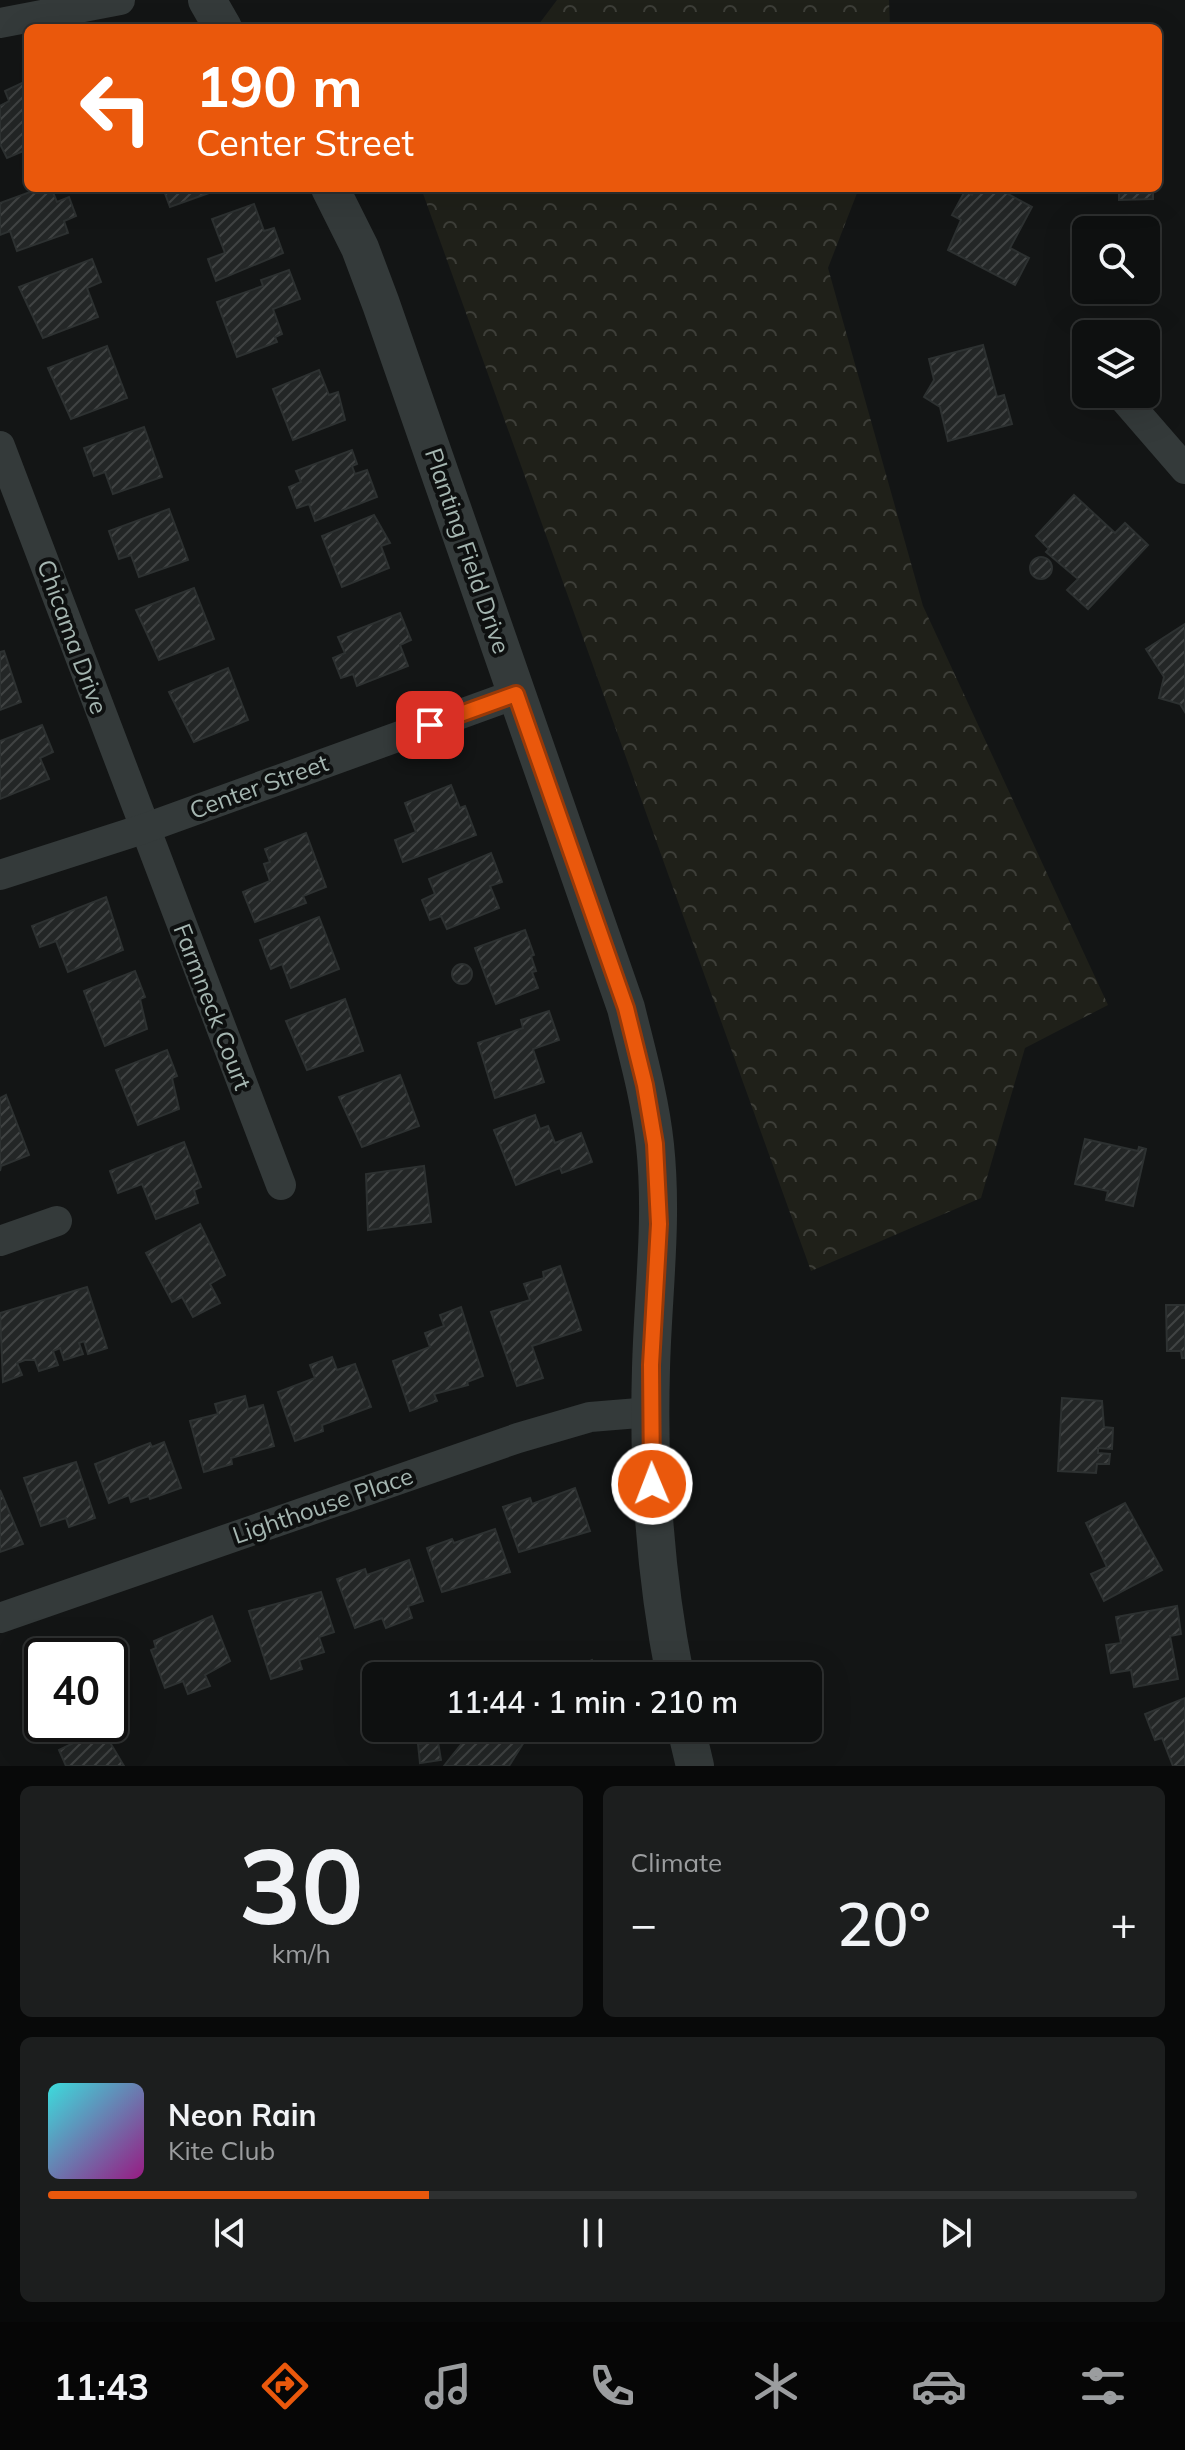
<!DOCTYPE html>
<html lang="en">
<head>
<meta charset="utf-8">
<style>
	:root { --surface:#0e1010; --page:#1c1e1e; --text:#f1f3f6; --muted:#9b9d9f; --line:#2e3030; --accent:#ea580c }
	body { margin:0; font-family:Mulish,sans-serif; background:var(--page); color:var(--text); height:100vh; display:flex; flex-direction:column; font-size:30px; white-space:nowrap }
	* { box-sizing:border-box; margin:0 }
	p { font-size:26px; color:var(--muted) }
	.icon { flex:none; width:44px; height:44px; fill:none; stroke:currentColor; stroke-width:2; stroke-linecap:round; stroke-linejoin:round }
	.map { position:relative; height:1766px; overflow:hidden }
	.panel { display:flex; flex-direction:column; gap:20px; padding:20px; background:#080909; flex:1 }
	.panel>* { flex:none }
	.guide { position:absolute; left:24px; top:24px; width:1138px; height:168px; border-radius:12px; box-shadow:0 8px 32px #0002,0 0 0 2px var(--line); background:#ea580c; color:#fff; overflow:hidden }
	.buttons { position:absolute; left:1072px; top:216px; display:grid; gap:16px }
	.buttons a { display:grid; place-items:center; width:88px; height:88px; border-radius:12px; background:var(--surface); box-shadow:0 8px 32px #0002,0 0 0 2px var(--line); font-size:40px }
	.speed { position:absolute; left:24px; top:1638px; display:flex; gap:16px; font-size:40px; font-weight:700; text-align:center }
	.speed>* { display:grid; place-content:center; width:104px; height:104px; border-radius:50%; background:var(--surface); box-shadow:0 8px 32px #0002,0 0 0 2px var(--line); line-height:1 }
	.speed .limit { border:4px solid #111; border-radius:12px; background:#fff; color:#111 }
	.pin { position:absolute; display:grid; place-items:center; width:68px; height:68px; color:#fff; margin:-34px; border-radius:16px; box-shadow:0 4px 12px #0006 }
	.me { position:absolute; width:88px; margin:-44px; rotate:359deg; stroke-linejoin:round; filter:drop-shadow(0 0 6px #0008) }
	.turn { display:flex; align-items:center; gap:28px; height:168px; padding:0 40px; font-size:36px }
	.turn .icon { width:104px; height:104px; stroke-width:2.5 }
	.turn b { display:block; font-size:56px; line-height:68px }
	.big { font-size:60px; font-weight:600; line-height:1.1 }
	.panel .tile { flex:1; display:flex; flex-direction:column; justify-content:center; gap:12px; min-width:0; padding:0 28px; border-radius:12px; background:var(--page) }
	.panel .dial { align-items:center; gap:0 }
	.dial b { font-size:104px; line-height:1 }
	.song { display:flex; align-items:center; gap:24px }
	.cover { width:96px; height:96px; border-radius:12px; background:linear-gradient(135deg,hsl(180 70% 55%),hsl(310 70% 35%)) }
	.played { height:8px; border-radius:4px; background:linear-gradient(90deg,var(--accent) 35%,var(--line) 35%) }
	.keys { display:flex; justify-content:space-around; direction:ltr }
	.heat { display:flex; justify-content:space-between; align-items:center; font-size:44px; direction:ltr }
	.panel .tiles { flex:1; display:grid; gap:20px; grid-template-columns:1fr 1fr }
	.tile:last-child { grid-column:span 2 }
	.trip { position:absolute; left:362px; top:1662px; width:460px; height:80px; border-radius:12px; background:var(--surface); box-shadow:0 8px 32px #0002,0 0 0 2px var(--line); font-weight:600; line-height:80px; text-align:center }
	.dock { display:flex; height:128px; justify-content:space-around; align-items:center; background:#060606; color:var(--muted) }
	.dock .icon { width:56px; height:56px }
	.dock .active { color:var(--accent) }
	.dock b { font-size:36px; color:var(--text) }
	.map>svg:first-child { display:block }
</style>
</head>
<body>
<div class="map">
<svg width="1185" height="1766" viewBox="0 0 1185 1766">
	<defs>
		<pattern id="forest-crowns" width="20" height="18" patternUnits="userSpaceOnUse" patternTransform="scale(2)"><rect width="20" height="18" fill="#1f2019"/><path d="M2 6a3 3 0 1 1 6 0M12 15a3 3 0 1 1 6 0" fill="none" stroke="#3d3e38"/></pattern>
		<pattern id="building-hatch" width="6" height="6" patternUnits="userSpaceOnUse" patternTransform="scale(2)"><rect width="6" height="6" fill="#232626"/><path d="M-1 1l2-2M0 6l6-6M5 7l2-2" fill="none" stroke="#404343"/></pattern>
	</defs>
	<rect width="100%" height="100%" fill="#131515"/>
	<g fill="url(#forest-crowns)">
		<path d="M557,0h332l1,28h-354z"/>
		<path d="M421,188h438l-31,80 95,338 185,399 -83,43 -44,150 -170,73z"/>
	</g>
	<g fill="url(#building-hatch)" stroke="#2d3131" stroke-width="2">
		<path d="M22,83l3,5 3,-2v63l-21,9 -7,-14v-38l9,-5 -4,-10z"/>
		<path d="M41,188h10l6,14 12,-5 7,19 -12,5 4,12 -51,18 -7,-20 -10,4v-32z"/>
		<path d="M163,188h60l-53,19z"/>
		<path d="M976,188h21l35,19 -22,41 19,10 -14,27 -67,-35 13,-30 -9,-5 13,-24 7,4z"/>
		<path d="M1119,188h34v11l-34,1z"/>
		<path d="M254,204l10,27 10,-3 9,25 -67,28 -8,-22 17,-6 -13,-34z"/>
		<path d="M92,259l9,23 -14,6 11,29 -55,21 -24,-51z"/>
		<path d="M289,270l11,29 -27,10 9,25 -7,3 2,5 -40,15 -20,-55 46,-16 -2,-6z"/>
		<path d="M983,345l14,52 7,-2 8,29 -64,17 -8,-34 -16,-10 10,-17 -5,-21z"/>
		<path d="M107,346l20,52 -56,21 -23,-51z"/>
		<path d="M319,370l10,25 9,-3 7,28 -52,20 -20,-51z"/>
		<path d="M144,427l18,50 -49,17 -8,-22 -11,4 -10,-28z"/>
		<path d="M352,450l5,14 -5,2 3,8 12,-4 10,27 -62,24 -6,-17 -12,4 -8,-21 12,-5 -5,-11z"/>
		<path d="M1074,495l41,38 10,-10 23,22 -60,64 -21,-19 11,-11 -32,-27 3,-3 -13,-13z"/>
		<path d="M169,509l19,51 -49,17 -8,-22 -12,4 -10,-28z"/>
		<path d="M374,515l16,28 -9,3 8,22 -47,19 -20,-51z"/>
		<circle cx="1041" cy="568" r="11"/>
		<path d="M194,588l20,51 -55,21 -23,-50z"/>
		<path d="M400,613l11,27 -11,5 8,21 -51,20 -4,-12 -12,4 -8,-20 12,-5 -7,-16z"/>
		<path d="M1185,624v88l-5,-8 -21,-6 5,-21 -18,-28z"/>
		<path d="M4,651l17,51 -21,8v-58z"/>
		<path d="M228,668l20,52 -54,22 -25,-50z"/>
		<path d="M42,725l11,27 -13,6 9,21 -49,20v-58z"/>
		<path d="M451,785l9,23 5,-2 11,29 -73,27 -8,-22 21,-8 -11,-29z"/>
		<path d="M306,833l20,54 -23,9 3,7 -51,19 -12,-30 27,-11 -6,-17 6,-2 -5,-13z"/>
		<path d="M491,853l11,29 -12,4 9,22 -52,21 -6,-13 -11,4 -8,-20 13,-6 -6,-15z"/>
		<path d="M106,897l17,53 -55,22 -12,-31 -16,6 -8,-21z"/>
		<path d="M319,917l20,52 -48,19 -9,-24 -11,5 -11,-29z"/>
		<path d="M525,930l9,25 -3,1 5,15 -4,1 6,16 -42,16 -21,-56z"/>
		<circle cx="462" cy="974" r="10"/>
		<path d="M135,971l10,26 -5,2 7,30 -42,17 -21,-55z"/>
		<path d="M345,999l18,52 -56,19 -21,-49z"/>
		<path d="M549,1011l10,29 -26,9 11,33 -49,16 -17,-55 45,-15 -2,-8z"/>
		<path d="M167,1050l10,26 -5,2 7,31 -41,16 -22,-55z"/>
		<path d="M400,1075l19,51 -57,21 -23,-50z"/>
		<path d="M6,1095l23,60 -28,11 -1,5v-73z"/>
		<path d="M535,1115l5,14 8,-3 7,17 26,-10 11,29 -30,11 -2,-5 -44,17 -22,-55z"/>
		<path d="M1085,1139l53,12 1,-4 7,2 -13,57 -27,-6 2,-9 -33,-7z"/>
		<path d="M184,1142l17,45 -7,3 4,13 -42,16 -14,-35 -24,9 -8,-22z"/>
		<path d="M424,1166l7,56 -63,8 -2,-56z"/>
		<path d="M200,1224l25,51 -15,9 10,19 -27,14 -11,-20 -10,5 -26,-49z"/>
		<path d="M560,1266l21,64 -49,16 11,32 -26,8 -26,-74 39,-12 -6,-16 20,-6 -1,-6z"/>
		<path d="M87,1287l20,61 -19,6 -4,-13 -5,2 4,11 -19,6 -4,-12 -7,3 5,14 -19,6 -4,-11h-10l-8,3 5,12 -19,7 -3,-69z"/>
		<path d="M1166,1305h19v53h-3l-1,-7h-14z"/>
		<path d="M461,1307l22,69 -16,6 1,3 -34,9 3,7 -27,10 -17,-50 37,-14 -5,-14 19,-7 -4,-11z"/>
		<path d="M332,1357l5,13 18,-6 16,43 -49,18 1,6 -28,10 -17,-49 37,-14 -5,-13z"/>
		<path d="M245,1396l3,13 15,-4 11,41 -43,12 1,6 -28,8 -14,-51 28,-7 -3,-10z"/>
		<path d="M1062,1398l40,3 2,26 9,1 -1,21 -14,-1v5l12,1 -1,10h-12l-1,9 -38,-2z"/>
		<path d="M164,1442l17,46 -31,11 -1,-3 -18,6 -2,-7 -20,8 -14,-39 55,-21 2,4z"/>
		<path d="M76,1462l19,56 -26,9 -3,-9 -25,8 -17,-48z"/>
		<path d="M575,1488l15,43 -71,21 -16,-45 27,-9 2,6z"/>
		<path d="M0,1490l23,54 -23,8z"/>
		<path d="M1125,1503l37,67 -58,31 -13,-27 16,-7 -21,-44z"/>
		<path d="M495,1529l15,43 -68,20 -15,-44 25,-9 2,4z"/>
		<path d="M409,1560l14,41 -15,5 4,12 -26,10 -4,-10 -27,10 -18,-49 28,-10 2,6z"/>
		<path d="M321,1592l13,40 -15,5 5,15 -25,8 3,9 -31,10 -22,-68z"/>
		<path d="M1177,1606l4,28 -11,2 8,43 -44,8 -3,-17 -20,3 -5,-28 15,-2 -5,-26z"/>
		<path d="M212,1616l18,45 -25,14 5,11 -22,8 -5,-13 -18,7 -14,-38 5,-2 -2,-7z"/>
		<path d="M592,1660l8,16h-40z"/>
		<path d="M42,1680v29l-1,1 -11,-25z"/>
		<path d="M1185,1698v68h-12l-11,-28 -7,2 -10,-26z"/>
		<path d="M454,1728h67l8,6 -20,32h-65l22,-28z"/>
		<path d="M102,1729l22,37h-58l-7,-16z"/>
		<path d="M438,1742l3,18 -21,3 -2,-19z"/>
	</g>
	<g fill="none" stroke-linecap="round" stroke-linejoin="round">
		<g stroke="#343a3a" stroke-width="30">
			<path d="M0,23l120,-23"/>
			<path d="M1120,394l65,75"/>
			<path d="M0,446l281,739"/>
			<path d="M0,875l143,-46 373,-135"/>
			<path d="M0,1241l57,-20"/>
			<path d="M0,1618l518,-180 72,-21 61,-5"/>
		</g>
		<g stroke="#343a3a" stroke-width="38">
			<path d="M207,0l16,28"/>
			<path d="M330,188l30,60 21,56 245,704c11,45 24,90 29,137 8,75 -2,148 -4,223 -3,103 4,207 24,308"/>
			<path d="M686,1728l9,38"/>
		</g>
	</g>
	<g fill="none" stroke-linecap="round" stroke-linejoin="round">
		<defs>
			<path id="route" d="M430,725l86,-31 110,314 19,77 10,59 4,80 -8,141 1,119"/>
		</defs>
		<use href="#route" stroke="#983908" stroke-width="20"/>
		<use href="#route" stroke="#ea580c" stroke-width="14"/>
	</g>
	<g text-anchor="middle" stroke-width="8" stroke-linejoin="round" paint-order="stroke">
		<g font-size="24" fill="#a5b6b1" stroke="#0e1010">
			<text transform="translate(467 551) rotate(71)" y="8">Planting Field Drive</text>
			<text transform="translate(72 637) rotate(70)" y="8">Chicama Drive</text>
			<text transform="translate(259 787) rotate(-20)" y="8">Center Street</text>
			<text transform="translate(212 1007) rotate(69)" y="8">Farmneck Court</text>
			<text transform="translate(323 1506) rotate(-19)" y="8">Lighthouse Place</text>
		</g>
	</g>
</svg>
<div class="buttons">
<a><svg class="icon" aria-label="search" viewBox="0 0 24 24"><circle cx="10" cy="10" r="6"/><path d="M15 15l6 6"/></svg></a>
<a><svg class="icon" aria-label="layers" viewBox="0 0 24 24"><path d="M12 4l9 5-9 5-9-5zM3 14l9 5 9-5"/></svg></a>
</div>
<div class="speed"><div class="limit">40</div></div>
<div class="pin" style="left:430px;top:725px;background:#d93025"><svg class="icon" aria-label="arrive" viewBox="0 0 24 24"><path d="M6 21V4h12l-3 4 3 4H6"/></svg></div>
<svg class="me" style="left:652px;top:1484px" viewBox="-20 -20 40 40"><circle r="17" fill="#ea580c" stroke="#fff" stroke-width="3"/><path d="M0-11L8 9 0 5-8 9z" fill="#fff"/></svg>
<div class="trip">11:44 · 1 min · 210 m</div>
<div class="guide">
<div class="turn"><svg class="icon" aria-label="left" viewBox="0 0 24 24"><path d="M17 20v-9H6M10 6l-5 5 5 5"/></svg><div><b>190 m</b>Center Street</div></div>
</div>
</div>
<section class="panel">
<div class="tiles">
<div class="tile dial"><b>30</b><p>km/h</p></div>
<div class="tile"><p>Climate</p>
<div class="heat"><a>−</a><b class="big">20°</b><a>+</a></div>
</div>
<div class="tile">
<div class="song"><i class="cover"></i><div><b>Neon Rain</b><p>Kite Club</p></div></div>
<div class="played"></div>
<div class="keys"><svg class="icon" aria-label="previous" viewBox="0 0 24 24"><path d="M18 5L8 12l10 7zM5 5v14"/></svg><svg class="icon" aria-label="pause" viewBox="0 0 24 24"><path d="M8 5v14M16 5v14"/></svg><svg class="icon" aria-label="next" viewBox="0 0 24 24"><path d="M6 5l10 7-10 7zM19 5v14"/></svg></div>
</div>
</div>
</section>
<nav class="dock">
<b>11:43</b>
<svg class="icon active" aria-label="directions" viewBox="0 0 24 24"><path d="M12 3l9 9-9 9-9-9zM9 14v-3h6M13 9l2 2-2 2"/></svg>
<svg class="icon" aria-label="music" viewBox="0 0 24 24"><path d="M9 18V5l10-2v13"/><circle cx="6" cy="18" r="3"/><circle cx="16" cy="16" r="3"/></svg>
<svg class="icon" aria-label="phone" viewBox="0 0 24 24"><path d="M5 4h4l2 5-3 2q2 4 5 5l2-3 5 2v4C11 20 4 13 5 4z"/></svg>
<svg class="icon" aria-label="climate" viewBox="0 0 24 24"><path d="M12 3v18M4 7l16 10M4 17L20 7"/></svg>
<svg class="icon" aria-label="car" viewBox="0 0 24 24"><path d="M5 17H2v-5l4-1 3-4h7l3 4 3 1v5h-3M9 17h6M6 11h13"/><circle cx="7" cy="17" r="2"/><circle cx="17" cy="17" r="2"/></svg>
<svg class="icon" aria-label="filters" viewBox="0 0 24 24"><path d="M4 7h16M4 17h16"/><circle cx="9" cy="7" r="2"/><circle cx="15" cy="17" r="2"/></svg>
</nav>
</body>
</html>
